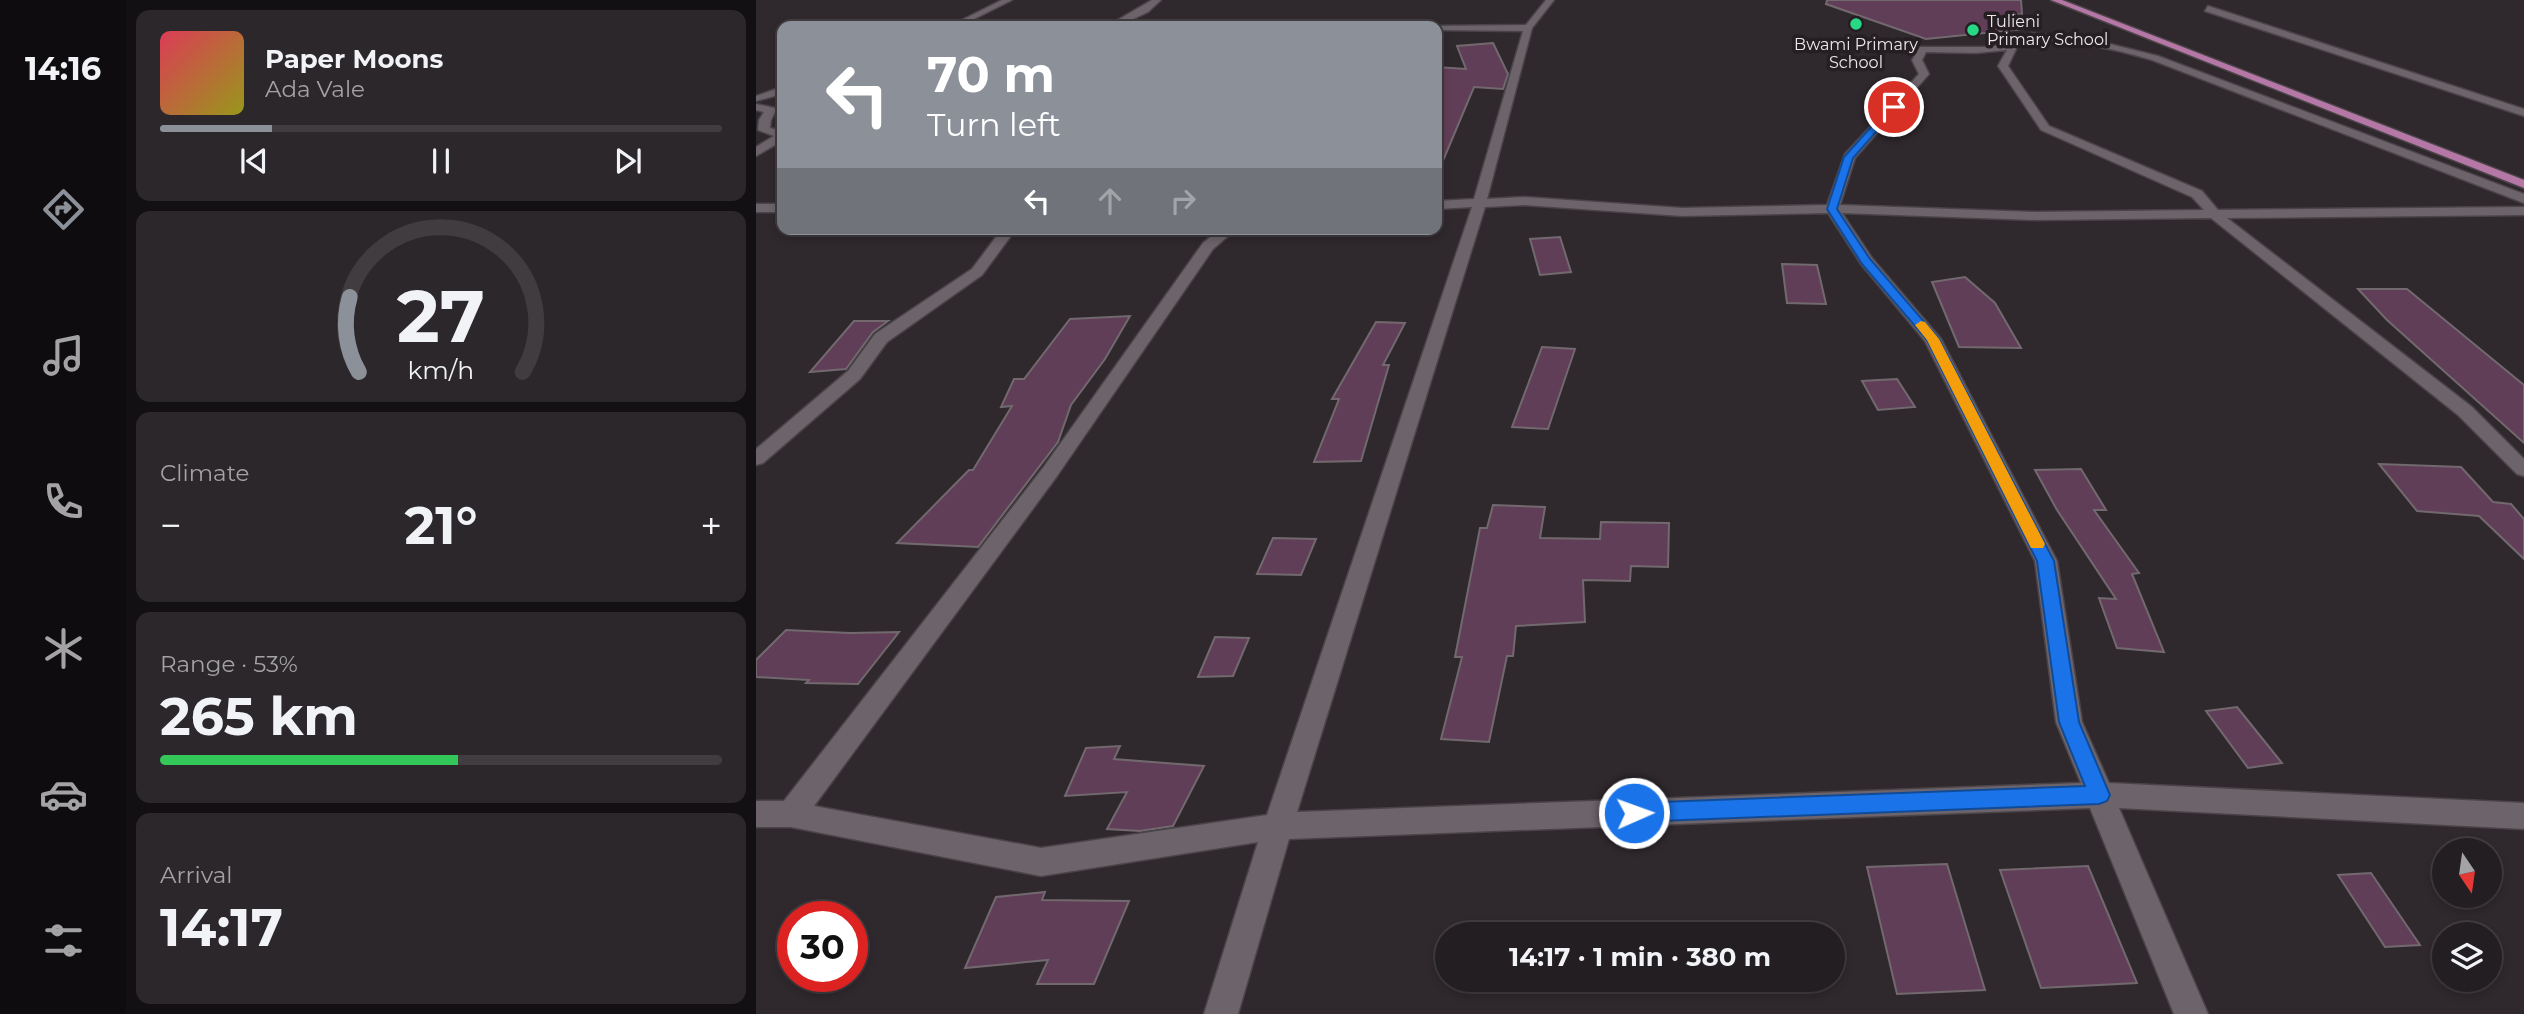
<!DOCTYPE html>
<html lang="en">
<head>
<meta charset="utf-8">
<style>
	:root { --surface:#231e22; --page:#2b272a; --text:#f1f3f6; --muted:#a3a2a5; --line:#403c40; --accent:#8c9099 }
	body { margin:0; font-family:Montserrat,sans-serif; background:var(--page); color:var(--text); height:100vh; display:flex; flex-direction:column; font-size:26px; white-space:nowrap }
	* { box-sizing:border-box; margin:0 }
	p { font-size:23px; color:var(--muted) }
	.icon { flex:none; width:38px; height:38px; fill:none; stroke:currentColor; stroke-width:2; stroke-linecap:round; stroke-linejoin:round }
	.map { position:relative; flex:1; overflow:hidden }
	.side { display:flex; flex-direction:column; gap:10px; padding:10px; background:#131013; width:630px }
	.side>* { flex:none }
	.banner { position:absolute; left:21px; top:21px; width:665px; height:214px; border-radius:14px; box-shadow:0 4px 10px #0003,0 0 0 2px var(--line); background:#8c9099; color:#fff; overflow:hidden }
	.needle { width:46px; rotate:167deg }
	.fabs { position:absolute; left:1676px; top:838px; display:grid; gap:14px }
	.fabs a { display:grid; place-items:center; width:70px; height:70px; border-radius:50%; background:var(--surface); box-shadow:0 4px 10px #0003,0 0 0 2px var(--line); font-size:35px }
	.speed { position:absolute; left:21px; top:901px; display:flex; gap:14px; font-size:35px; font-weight:700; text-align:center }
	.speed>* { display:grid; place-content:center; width:91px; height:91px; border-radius:50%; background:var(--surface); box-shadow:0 4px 10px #0003,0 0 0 2px var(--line); line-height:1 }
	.speed .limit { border:10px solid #d22; background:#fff; color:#111 }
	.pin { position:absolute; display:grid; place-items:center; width:60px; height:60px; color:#fff; margin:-30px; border:4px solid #fff; border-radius:50%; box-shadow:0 2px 7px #0007 }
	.me { position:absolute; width:77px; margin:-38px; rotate:88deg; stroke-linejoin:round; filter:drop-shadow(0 0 5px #0008) }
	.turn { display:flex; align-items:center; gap:24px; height:147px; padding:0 35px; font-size:32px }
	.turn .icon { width:91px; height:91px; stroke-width:2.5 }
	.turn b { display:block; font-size:49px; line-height:60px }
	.lanes { display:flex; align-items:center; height:66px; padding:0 35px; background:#0003; justify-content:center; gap:35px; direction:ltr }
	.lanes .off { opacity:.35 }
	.big { font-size:52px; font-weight:700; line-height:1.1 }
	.side .widget { flex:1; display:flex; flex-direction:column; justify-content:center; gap:10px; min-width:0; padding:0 24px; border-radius:14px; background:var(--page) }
	.side .dial { align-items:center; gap:0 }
	.dial svg { height:182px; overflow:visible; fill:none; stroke:var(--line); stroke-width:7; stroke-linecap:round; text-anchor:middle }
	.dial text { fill:var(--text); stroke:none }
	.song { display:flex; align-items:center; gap:21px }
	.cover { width:84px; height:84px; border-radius:10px; background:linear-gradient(135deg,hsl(350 70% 55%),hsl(60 70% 35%)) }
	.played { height:7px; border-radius:4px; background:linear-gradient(90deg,var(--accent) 20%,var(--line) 20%) }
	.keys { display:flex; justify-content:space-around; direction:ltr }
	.heat { display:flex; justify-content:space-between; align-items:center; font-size:38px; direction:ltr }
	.charge { height:10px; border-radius:5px; background:linear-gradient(90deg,#34c759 53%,var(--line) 0) }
	.trip { position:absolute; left:679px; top:922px; width:410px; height:70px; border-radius:35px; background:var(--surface); box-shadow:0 4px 10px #0003,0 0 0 2px var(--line); font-weight:700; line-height:70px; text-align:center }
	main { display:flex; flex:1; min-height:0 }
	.tabs { display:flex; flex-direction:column; width:126px; justify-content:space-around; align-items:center; background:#0e0c0e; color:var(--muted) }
	.tabs .icon { width:49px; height:49px }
	.tabs .on { color:var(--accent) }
	.tabs b { font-size:32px; color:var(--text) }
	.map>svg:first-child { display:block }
</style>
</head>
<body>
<main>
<nav class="tabs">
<b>14:16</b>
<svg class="icon on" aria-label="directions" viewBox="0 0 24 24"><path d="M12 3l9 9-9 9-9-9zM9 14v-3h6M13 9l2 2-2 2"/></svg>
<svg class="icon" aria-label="music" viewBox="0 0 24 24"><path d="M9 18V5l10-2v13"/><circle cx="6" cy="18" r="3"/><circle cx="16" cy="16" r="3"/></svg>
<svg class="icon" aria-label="phone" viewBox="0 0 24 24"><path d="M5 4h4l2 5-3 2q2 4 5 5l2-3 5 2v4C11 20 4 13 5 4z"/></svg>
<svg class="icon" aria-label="climate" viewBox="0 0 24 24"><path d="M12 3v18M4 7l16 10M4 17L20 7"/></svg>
<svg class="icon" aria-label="car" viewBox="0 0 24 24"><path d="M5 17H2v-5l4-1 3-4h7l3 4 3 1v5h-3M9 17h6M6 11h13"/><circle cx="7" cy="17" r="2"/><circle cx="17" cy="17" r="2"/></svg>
<svg class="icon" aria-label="filters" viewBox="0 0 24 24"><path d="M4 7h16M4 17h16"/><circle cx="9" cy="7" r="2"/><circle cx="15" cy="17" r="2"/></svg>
</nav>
<section class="side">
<div class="widget">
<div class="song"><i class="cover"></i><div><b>Paper Moons</b><p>Ada Vale</p></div></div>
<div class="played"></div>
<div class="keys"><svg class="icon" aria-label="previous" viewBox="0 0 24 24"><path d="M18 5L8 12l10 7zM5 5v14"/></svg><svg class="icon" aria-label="pause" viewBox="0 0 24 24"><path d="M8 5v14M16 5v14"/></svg><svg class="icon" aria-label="next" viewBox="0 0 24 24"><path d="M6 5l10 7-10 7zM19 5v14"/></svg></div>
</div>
<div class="widget dial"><svg viewBox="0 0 100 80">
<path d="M14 69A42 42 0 1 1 86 69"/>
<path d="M14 69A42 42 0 0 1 10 36" stroke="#8c9099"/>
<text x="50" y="56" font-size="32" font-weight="700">27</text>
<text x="50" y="72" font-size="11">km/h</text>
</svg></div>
<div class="widget"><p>Climate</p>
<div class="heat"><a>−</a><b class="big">21°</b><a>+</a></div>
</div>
<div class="widget"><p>Range · 53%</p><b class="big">265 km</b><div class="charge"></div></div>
<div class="widget"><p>Arrival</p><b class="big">14:17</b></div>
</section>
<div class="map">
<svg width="1768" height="1014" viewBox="0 0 1768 1014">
	<rect width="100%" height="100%" fill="#2f282d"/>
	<g fill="#603e57" stroke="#72696f" stroke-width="2">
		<path d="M1071,0h194l1,14 -25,4 27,11 -98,10 -100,-35z"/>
		<path d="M737,43l15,31 -5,15 -29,-2 -37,88v-108l29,2 -9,-23z"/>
		<path d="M804,237l11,35 -31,3 -10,-36z"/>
		<path d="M1026,264l35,1 9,39 -39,-1z"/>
		<path d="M1209,277l30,26 26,45 -62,-1 -27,-65z"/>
		<path d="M1602,289h49l117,96v58l-137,-123z"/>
		<path d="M374,316l-25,43 -34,46 -13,37 -80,105 -81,-4 72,-73h4l39,-64 -11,1 13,-28h10l46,-60z"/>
		<path d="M98,321h34l-15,11 -27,37 -36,3z"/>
		<path d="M620,322l29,1 -22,42h6l-28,96 -47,1 25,-63h-7z"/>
		<path d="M786,347l33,2 -27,80 -36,-2z"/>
		<path d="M1141,379l18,28 -37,3 -16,-29z"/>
		<path d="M1623,464l82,3 32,35 18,2 13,15v40l-45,-43 -62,-5z"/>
		<path d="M1325,469l25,41h-12l45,63 -7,1 32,78 -47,-4 -18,-50 17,1 -59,-89 -22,-40z"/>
		<path d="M737,505l52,2 -5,31 60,1 1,-17 68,1 -1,44 -37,-1 -1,15 -47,-1 2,42 -69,4 -3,30h-6l-18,86 -48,-3 21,-82h-7l25,-129h7z"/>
		<path d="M517,538l43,1 -15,36 -44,-1z"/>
		<path d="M30,630l64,3 49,-1 -41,52 -52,-1 3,-3 -53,-3v-17z"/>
		<path d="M459,637l34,1 -16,38 -35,1z"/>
		<path d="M1481,707l45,56 -34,5 -42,-57z"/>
		<path d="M364,746l-6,13 90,7 -31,60 -33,5 -33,-2 20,-37 -62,4 21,-48z"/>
		<path d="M1191,864l38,126 -88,4 -30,-127z"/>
		<path d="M1332,866l49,117 -96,5 -41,-118z"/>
		<path d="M1615,873l49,72 -35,2 -47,-72z"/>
		<path d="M289,892l-3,8 87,1 -35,83h-57l11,-24 -83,8 31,-71z"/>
	</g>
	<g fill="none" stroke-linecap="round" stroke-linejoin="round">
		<defs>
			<g id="minor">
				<path d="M246,0h10l-52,26h-10z"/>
				<path d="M396,0h9l-13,12 -21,10 58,1 4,3h-145l4,-3 68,-2z"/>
				<path d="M790,0h8l-22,28 -45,171 37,-2 158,11 145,-3 18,-51 74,-80 -7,-14 8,-13h70l35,-8 6,-6 63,7 64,16 366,138v9l-372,-143c-39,-12 -78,-19 -118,-21l-2,4 -15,4 -9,19 41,60 153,65 16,19 306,-3v8l-297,3 245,189 52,52v17l-7,-2 -59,-59 -247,-197 -174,2 -195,-7 30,45 69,81 116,222 25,161 27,61 415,20v26l-405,-21 89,206h-34l-84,-206 -801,31 -51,175h-34l54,-172 -217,34 -250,-49h-35v-26h28l259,-333 160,-225 17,-14h16l-23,20 -156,227 -243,330 227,42 226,-33 205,-608 -35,2v-8l37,-2 49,-168 -86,-1v-4h-4l93,-1zM1251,50l-9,16 43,64 151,67 12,13 -167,2 -197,-7 15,-47 74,-84 -7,-14 4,-8 50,1zM768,205l158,11 146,-3 33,51 64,77 110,220 21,161 25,61 -784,29 188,-605z"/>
				<path d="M1452,6l316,103v7l-319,-105z"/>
				<path d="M26,87v7l-26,7v-5z"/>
				<path d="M0,104l19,4 1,2 -5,10 -1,8 12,3v10l-26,15v-9l18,-11 -16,-6 1,-10 5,-8 -8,-2z"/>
				<rect x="0" y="204" width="26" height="8"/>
				<path d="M246,229h14l-34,46 -95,67 -27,37 -97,84 -7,2v-16l92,-78 27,-37 97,-65z"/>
			</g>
			<path id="major" d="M1295,0h11l462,180v8z"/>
		</defs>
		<use href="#minor" stroke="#4a4448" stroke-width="3"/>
		<use href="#major" stroke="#4a4448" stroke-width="3"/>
		<use href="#minor" fill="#6d646b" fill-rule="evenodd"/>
		<use href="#major" fill="#b577a6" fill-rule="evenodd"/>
	</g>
	<path fill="#1a73e8" stroke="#114b97" stroke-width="2" d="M1135,105l7,2 -45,51 -16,51 33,50 69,80 115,222 25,161 31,73 -3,6 -8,3 -465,18 -8,-3 -3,-6 3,-7 8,-3 451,-17 -26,-64 -22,-161 -110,-221 -65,-76 -35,-55 17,-52z"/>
	<path fill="#f59e0b" d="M1165,321l4,1 14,17 106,205 -2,4h-12l-104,-208 -12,-15z"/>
	<g fill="#27d885" stroke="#251e23" stroke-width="2.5">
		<circle cx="1100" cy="24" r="7"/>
		<circle cx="1217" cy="30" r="7"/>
	</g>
	<g text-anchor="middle" stroke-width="7" stroke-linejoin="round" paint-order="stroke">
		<g font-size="16" fill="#ebe6ea" stroke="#251e23" text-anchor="start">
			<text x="1231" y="27">Tulieni<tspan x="1231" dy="18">Primary School</tspan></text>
			<text x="1100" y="50" text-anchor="middle">Bwami Primary<tspan x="1100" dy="18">School</tspan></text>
		</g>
	</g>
</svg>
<div class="fabs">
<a><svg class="needle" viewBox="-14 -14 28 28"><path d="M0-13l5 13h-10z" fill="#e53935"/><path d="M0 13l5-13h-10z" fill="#a3a2a5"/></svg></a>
<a><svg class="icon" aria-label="layers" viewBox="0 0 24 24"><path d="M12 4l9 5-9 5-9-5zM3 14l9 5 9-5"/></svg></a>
</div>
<div class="speed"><div class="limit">30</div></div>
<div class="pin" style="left:1138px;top:107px;background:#d93025"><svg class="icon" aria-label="arrive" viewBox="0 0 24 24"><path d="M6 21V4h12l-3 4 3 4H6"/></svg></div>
<svg class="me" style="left:878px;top:813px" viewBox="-20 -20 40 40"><circle r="17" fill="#1a73e8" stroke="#fff" stroke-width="3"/><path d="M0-11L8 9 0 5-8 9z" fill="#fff"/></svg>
<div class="trip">14:17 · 1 min · 380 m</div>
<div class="banner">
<div class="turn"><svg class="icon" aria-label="left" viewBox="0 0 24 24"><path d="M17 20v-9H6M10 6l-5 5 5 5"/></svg><div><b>70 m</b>Turn left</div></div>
<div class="lanes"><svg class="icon" aria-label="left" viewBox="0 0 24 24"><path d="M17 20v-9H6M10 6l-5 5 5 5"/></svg><svg class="icon off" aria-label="ahead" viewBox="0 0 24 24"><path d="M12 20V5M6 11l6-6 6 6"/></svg><svg class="icon off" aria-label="right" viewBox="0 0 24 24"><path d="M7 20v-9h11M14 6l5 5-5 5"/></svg></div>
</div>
</div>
</main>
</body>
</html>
